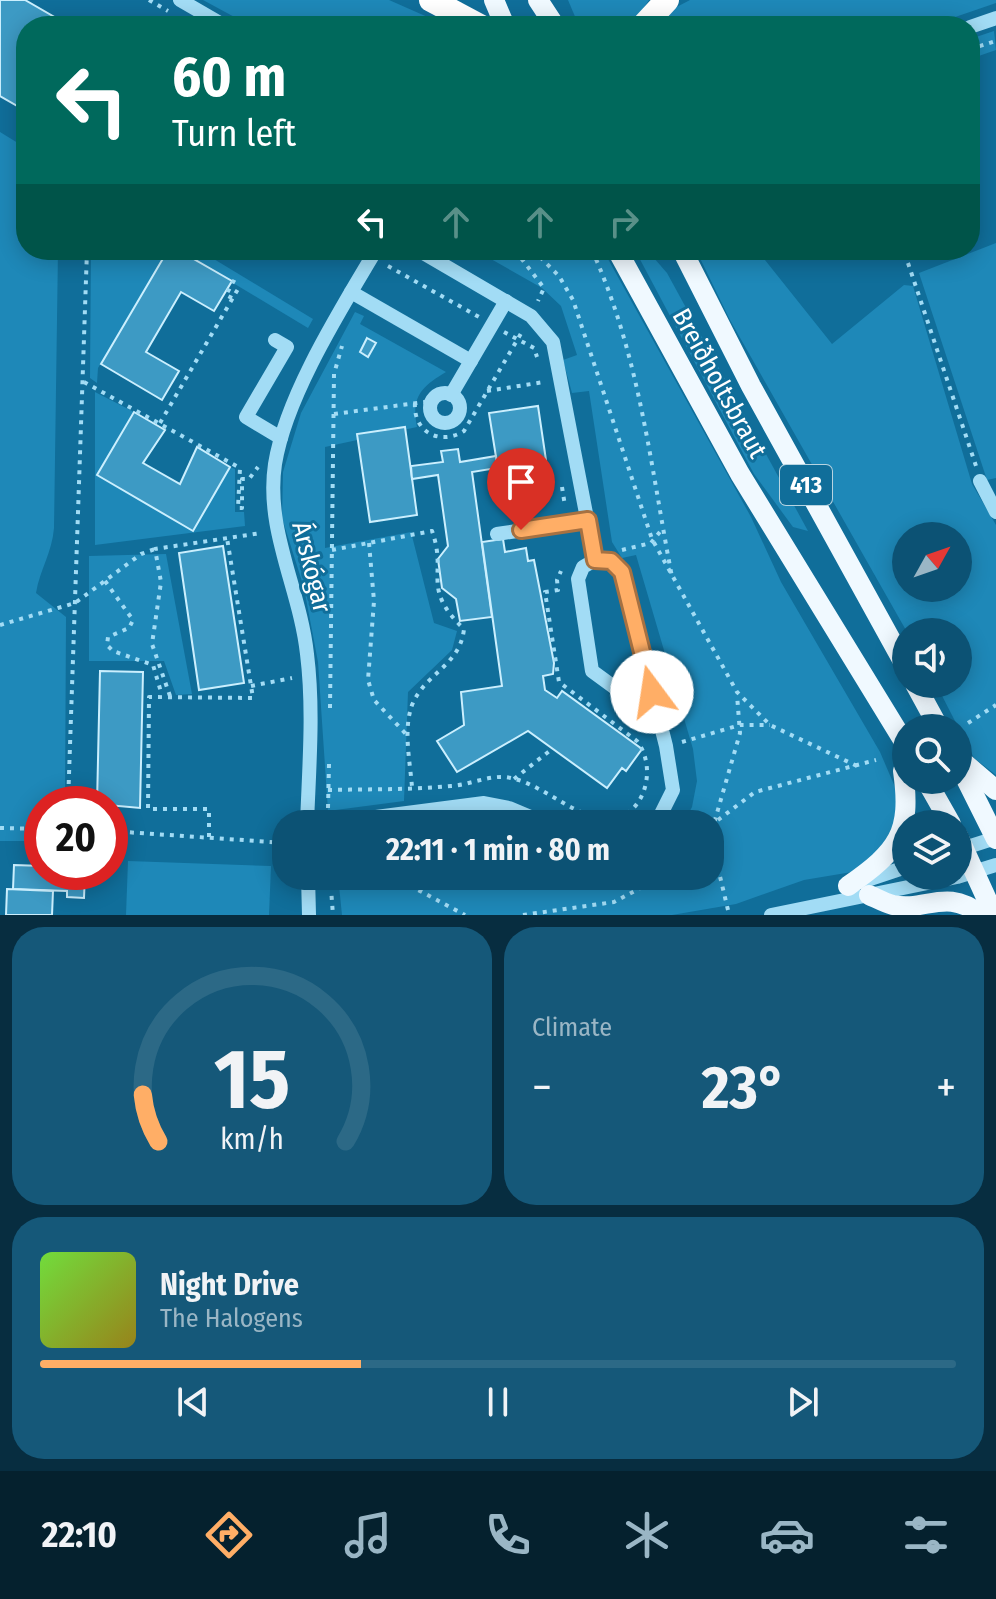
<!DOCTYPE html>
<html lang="en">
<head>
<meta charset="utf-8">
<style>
	:root { --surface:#0c5274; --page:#155879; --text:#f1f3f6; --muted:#9ab6c5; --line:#2c6986; --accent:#ffae66 }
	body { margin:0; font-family:"Fira Sans Condensed",sans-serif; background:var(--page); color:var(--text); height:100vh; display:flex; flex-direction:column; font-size:30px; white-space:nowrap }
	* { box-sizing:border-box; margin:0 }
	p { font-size:26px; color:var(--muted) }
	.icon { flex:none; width:44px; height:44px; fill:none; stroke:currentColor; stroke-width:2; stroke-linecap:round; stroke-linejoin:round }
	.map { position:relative; height:915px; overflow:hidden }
	.drawer { display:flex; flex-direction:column; gap:12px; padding:12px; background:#072d40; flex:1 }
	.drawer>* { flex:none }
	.banner { position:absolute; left:16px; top:16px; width:964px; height:244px; border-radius:32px; box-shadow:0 4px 20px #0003; background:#00695c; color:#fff; overflow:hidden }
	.needle { width:52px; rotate:50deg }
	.controls { position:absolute; left:892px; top:522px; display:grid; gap:16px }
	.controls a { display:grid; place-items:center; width:80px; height:80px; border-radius:50%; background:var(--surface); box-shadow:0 4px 20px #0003; font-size:40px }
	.speed { position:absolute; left:24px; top:786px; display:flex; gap:16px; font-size:40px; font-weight:700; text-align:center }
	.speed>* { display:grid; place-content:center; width:104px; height:104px; border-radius:50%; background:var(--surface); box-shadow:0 4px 20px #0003; line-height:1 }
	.speed .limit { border:12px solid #d22; background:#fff; color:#111 }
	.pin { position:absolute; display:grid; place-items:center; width:68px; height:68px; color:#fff; margin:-82px -34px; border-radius:50% 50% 50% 0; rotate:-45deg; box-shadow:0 0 8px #0007 }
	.pin .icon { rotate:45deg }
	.me { position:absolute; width:88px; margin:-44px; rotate:346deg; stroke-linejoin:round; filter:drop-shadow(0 0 6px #0008) }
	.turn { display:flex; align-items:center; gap:28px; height:168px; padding:0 24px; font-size:36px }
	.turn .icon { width:104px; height:104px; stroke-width:2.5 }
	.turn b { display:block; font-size:56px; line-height:68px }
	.lanes { display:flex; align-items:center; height:76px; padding:0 24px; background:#0003; justify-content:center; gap:40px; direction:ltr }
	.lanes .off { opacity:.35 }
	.big { font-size:60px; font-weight:700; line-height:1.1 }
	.drawer .widget { flex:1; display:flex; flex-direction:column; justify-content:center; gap:12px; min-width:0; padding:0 28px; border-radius:32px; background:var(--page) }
	.drawer .dial { align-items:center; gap:0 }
	.dial svg { height:208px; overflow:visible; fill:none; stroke:var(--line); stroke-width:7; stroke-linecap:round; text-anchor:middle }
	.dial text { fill:var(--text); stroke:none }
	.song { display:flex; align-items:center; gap:24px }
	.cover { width:96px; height:96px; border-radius:12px; background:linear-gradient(135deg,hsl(100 70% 55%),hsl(50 70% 35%)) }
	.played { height:8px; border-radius:4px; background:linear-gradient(90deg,var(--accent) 35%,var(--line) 35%) }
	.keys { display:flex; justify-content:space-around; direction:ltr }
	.heat { display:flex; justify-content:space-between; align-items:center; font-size:44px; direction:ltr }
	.drawer .tiles { flex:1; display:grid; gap:12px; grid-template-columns:1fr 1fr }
	.widget:last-child { grid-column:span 2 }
	.trip { position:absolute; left:272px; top:810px; width:452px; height:80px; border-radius:32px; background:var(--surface); box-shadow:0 4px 20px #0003; font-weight:700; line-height:80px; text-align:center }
	.menu { display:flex; height:128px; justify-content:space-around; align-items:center; background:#05212e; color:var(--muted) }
	.menu .icon { width:56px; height:56px }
	.menu .active { color:var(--accent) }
	.menu b { font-size:36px; color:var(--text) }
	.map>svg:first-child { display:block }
</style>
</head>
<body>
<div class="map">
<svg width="996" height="915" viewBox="0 0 996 915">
	<rect width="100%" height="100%" fill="#106e9a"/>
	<g fill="#1e88b8" fill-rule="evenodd">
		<path d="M203,0h186l59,26h-197z"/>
		<path d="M568,0h81l-18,26h-52z"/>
		<path d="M690,0h306v3l-67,23h-268l10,-16z"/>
		<path d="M994,31l2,19 -26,9v-20z"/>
		<path d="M0,132l26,16v102h32l-4,278c-2,25 -14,41 -18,65l30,24 -1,187h-23v37h-42z"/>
		<path d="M996,243v235l-9,2 -68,-207z"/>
		<path d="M91,250h77l-70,118 -1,15 -7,-5z"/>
		<path d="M178,250h21l114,69 -5,9z"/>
		<path d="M475,250h128l148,267 30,65 99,170 15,35 3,20 -5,26 -35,38 -54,9 -68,24 -64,11h-330l-4,-39h372v-52h-27l9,-17 5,-26 -4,-32 -57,-194 -14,3 -10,-16 -23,-151 -17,2 -9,-33 14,-5 -16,-49 -19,-18z"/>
		<path d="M635,250h12l20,23 141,258 -15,-4 -39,-53z"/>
		<path d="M696,250h61l75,94 72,-59 9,1 59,198 24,41v250l-22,-17 -38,-74h22v-52h-51l-177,-312zM906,536h52v52h-52z"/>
		<path d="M355,312l9,4 -4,8 86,48c-25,15 -35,25 -29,55l-92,20v101l86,-16 23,91 23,8 -5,19 -44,42 -4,109 -76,10 -10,-149 -14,-74 -22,-70 1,-46 18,-59z"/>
		<path d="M95,392l39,20 -37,63 96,56 37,-64 5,2v43h9l1,14 -150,19z"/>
		<path d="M166,554l26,140 -16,1 -12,-34h-75v-105z"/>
		<path d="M480,810l46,14h-146z"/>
		<path d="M128,861l143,5 -2,49h-143z"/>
	</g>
	<g fill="#3d9ac4" stroke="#cbeffe" stroke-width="2">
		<path d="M0,0h25l45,26h-44v85l-26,-15z"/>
		<path d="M168,250h10l54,31 -18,30 -33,-19 -35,60 33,19 -17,29 -61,-36z"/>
		<path d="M367,338l9,5 -8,14 -8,-5z"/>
		<path d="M538,406l13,88 -48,7 -14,-88z"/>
		<path d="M134,412l31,18 -22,33 37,21 17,-37 33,20 -37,64 -96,-56z"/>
		<path d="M405,427l12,88 -47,7 -13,-88z"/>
		<path d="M458,449l2,13 36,-6 1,12 -25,4 20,145 -32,4 -4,-22 -14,-11 -4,-29 10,-13 -10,-71 -26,4 -1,-13 32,-4 -2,-11z"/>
		<path d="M503,539l2,13 21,-4 2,13 6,-1 20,103 -1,11 -10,2 2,14 12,8 5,-7 80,58 -16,22 -4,-3 -15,20 -79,-57 -71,41 -20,-31 27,-16 -3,-33 41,-6 -20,-144z"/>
		<path d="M223,546l21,137 -45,7 -20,-137z"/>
		<path d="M100,671l43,1 -3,136 -43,-4z"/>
		<path d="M14,865l28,1v6h43l-1,26 -17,-1v-6l-54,-2z"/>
		<path d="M7,889l46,2 -1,24h-46z"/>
	</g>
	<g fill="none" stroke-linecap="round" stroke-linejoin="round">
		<g stroke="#a2dcf5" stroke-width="4" stroke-dasharray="4 6" stroke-linecap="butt">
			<path d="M149,0l19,11"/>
			<path d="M970,49l26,-8"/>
			<path d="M526,250l-5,8 23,30 -6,13"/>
			<path d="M533,250l26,26 14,24 79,239 85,153 33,33 87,41"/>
			<path d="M592,250c48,107 58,213 80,327"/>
			<path d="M908,263l68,203"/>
			<path d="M388,266l91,51"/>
			<path d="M232,298l-6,-3 11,-20"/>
			<path d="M504,332l30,16 3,9"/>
			<path d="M84,382l156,86 -2,40h4v-29h7l9,-12"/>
			<path d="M487,391l57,-9"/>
			<path d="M415,403c-2,29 25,43 49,28l59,-101"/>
			<path d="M334,414l98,-13"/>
			<path d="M160,423l78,-134"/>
			<path d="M562,487l3,19"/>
			<path d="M369,543l5,58 -6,79 6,20 32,34"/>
			<path d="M332,550l100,-19c16,44 -12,56 32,98 -4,37 -39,44 -52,76 -9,25 -2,56 0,82"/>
			<path d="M622,550l29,-7 12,-15"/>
			<path d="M105,581l28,39 -4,8 -21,9 -1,8 6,6 40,14 8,27"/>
			<path d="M0,625l75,-22 66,-49 14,-5"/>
			<path d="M251,686l41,-8"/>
			<path d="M170,696l-18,-52 9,-62 -6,-33 106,-16"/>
			<path d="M330,708l4,-334 8,-28"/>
			<path d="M968,723l28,-18"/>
			<path d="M682,742l58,-17h30"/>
			<path d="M514,779l38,-30"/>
			<path d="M328,790c41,-1 82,0 123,-4 18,-1 35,-10 54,-9 32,4 58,31 89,40 46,14 67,-45 43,-76l-78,-59 -14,-90 13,-2 -1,-10 4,-9"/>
			<path d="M68,804l19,-554"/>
			<path d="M328,808l1,-44"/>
			<path d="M710,826l45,-34 121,-32"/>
			<path d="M0,828l42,1"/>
			<path d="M110,831l176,12"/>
			<path d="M209,837v-28h-61l1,-112 104,1 -26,-160"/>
			<path d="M330,876l3,39"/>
			<path d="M392,876l73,39"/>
			<path d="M728,910l-10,-42 -3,-48 25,-87 -3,-38"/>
			<path d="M523,915l91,-13 49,-26"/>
		</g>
		<g stroke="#a2dcf5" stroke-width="14">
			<path d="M180,0l45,26"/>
			<path d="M970,27l26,-9"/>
			<path d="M418,250l113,66 22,26 42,218 16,1 11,11 44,174 7,44 -17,34"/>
			<path d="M351,292l120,69"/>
			<path d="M275,340l12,7 -41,70 35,21"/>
			<circle cx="445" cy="408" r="15"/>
			<path d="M451,395l55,-94"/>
			<path d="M980,481l16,31"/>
			<path d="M497,534l91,-14"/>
			<path d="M595,560l-12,7 -5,12 14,92 67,49"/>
			<path d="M307,824c2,-57 7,-114 0,-170 -7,-65 -42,-124 -32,-190 11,-68 66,-155 101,-214"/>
			<path d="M322,824l162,-21 25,5 38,16"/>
			<path d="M958,850l38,-12"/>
			<path d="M308,876l1,39"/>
			<path d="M861,882l45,-15"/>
			<path d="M771,915l186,-38 39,-12"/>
		</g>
		<g stroke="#f0f9ff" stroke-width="20">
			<path d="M494,0l11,26"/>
			<path d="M538,0l17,26"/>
			<path d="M617,250l123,224 166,271"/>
			<path d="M682,250l69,136 155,281"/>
			<path d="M915,684l24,44"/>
			<path d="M963,762l33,28"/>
			<path d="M958,763l38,76"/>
			<path d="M926,780l25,44"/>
			<path d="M958,836l36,79"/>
			<path d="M848,886c50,-35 64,-53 55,-115l3,-8"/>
			<path d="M869,895c7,3 16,8 24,10 33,7 53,-18 88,10"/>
		</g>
		<g stroke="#fff" stroke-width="24">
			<path d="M431,0l49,26"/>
			<path d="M643,26l24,-26"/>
		</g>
	</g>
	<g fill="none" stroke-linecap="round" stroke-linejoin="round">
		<defs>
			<path id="route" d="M521,530l67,-10 7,40 16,1 11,11 30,120"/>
		</defs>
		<use href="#route" stroke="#a67142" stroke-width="20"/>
		<use href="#route" stroke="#ffae66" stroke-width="14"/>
	</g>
	<g text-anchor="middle" stroke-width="6" stroke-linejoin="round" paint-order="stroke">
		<rect fill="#106e9a" stroke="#b7d4e1" stroke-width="2" x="780" y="465" width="52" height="40" rx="6"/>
		<g font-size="24" font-weight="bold" fill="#fff">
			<text x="806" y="493">413</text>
		</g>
		<g font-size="26" fill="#fff" stroke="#106e9a">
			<text transform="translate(720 383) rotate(61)" y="9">Breiðholtsbraut</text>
			<text transform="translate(312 567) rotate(76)" y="9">Árskógar</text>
		</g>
	</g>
</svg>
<div class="controls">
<a><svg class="needle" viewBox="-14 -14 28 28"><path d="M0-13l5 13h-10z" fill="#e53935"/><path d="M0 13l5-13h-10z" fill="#9ab6c5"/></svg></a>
<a><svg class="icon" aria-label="sound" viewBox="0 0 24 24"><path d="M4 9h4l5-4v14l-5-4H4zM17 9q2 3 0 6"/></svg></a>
<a><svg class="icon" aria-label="search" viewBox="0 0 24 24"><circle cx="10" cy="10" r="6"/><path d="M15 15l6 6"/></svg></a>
<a><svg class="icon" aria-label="layers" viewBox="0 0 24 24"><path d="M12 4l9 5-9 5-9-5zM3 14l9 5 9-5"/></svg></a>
</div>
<div class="speed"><div class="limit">20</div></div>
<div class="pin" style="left:521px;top:530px;background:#d93025"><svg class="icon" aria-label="arrive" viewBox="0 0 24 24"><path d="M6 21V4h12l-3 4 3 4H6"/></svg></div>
<svg class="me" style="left:652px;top:692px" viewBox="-20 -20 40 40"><circle r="19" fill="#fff"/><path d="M0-13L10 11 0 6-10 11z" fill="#ffae66"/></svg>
<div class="trip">22:11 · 1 min · 80 m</div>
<div class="banner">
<div class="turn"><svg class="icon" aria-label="left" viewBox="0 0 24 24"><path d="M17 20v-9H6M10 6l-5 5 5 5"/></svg><div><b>60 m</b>Turn left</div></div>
<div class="lanes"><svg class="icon" aria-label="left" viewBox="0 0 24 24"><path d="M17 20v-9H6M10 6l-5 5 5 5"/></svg><svg class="icon off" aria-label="ahead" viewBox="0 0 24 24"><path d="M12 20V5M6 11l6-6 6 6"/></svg><svg class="icon off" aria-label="ahead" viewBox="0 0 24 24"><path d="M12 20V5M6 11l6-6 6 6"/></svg><svg class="icon off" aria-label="right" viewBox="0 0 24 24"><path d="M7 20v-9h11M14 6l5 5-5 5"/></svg></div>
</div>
</div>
<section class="drawer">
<div class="tiles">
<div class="widget dial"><svg viewBox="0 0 100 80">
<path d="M14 69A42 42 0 1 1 86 69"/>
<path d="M14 69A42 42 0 0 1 8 51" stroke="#ffae66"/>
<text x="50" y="56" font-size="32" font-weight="700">15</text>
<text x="50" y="72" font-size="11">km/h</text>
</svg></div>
<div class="widget"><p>Climate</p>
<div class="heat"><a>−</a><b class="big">23°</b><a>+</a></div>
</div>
<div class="widget">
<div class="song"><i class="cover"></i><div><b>Night Drive</b><p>The Halogens</p></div></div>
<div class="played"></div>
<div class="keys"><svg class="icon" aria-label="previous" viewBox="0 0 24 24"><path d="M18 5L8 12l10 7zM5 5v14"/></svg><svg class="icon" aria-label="pause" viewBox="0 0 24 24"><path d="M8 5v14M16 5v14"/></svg><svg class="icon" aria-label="next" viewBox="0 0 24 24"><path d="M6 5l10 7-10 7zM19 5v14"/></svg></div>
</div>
</div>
</section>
<nav class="menu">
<b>22:10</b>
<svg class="icon active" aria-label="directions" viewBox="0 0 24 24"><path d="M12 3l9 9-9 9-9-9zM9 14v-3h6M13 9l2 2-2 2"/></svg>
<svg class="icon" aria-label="music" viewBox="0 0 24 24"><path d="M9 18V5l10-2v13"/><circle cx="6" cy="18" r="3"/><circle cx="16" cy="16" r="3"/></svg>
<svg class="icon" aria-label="phone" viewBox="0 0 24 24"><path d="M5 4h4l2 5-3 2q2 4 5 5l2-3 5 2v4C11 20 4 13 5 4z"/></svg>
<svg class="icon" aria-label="climate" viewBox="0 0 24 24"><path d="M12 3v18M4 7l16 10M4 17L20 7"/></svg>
<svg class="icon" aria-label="car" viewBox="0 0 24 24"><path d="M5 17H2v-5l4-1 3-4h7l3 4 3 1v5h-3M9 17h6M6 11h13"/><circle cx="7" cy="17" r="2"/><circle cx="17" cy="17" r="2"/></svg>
<svg class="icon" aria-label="filters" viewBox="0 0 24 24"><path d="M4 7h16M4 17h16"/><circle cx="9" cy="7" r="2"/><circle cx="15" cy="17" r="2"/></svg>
</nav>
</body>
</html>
